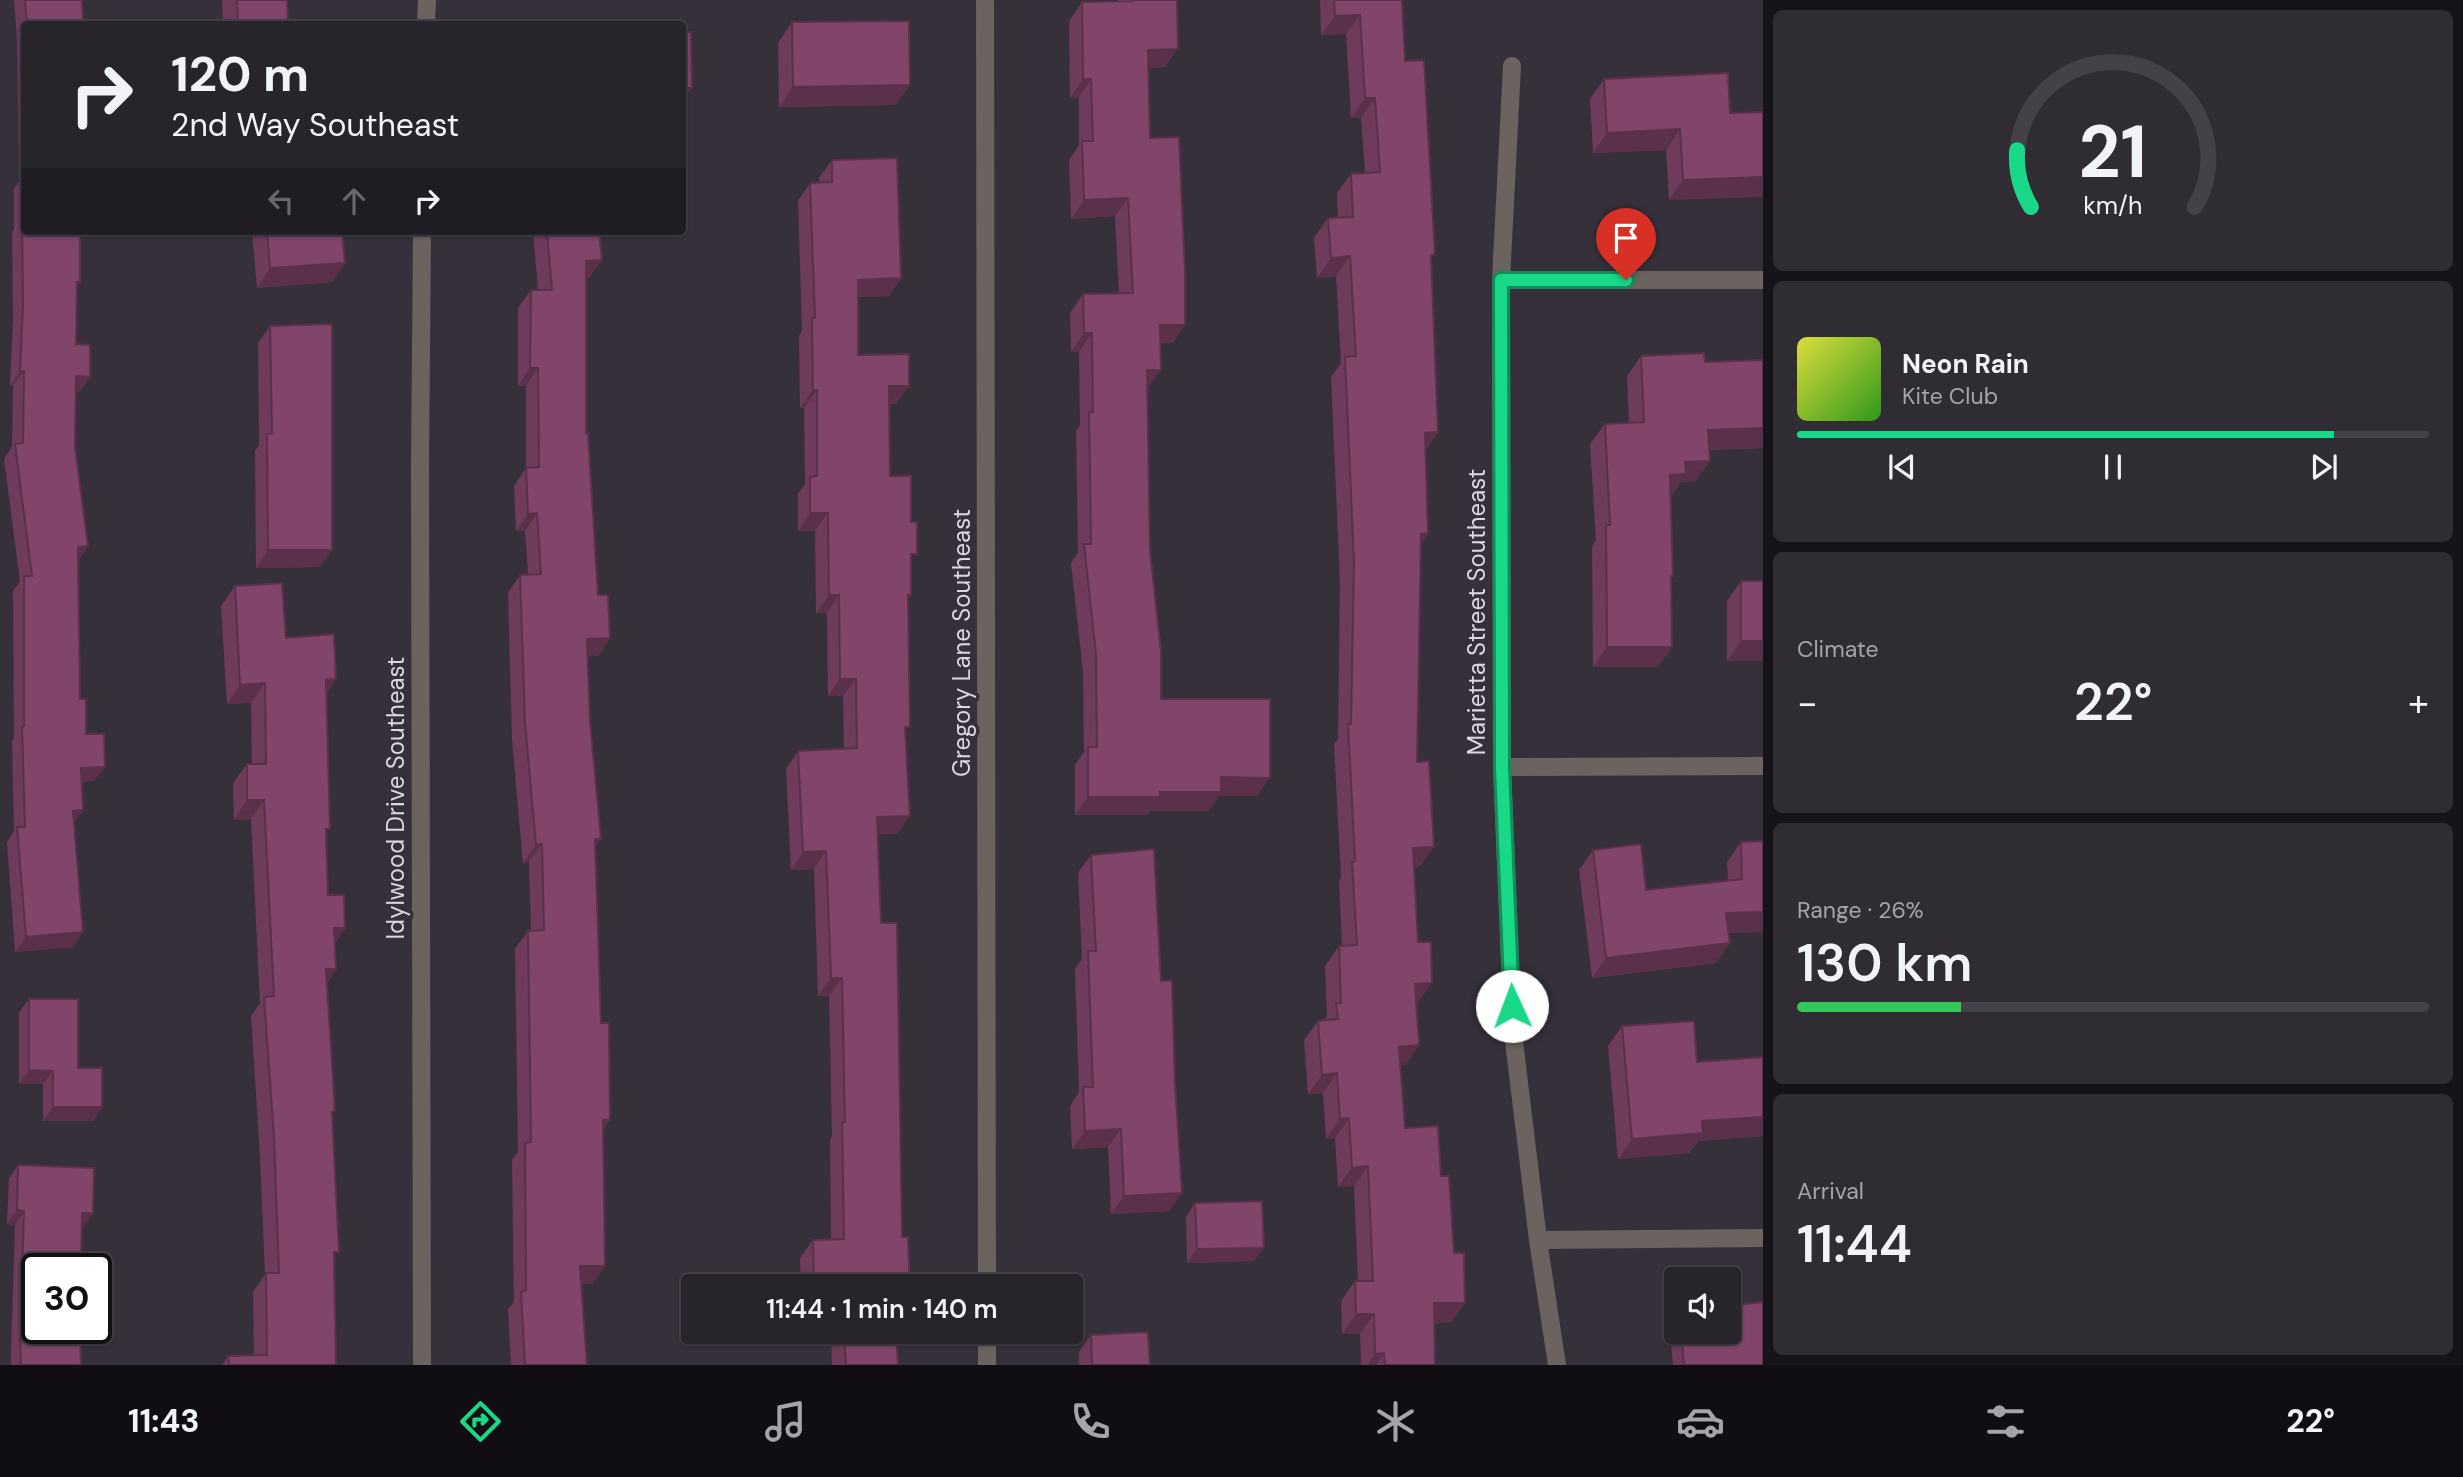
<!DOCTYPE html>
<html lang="en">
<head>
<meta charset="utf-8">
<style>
	:root { --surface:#28242c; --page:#302c34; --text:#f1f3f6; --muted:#a5a4a9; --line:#444148; --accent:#19d988 }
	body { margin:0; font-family:"DM Sans",sans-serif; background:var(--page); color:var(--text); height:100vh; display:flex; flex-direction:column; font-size:26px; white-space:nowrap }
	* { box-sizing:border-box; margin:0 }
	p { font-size:23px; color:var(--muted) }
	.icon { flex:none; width:38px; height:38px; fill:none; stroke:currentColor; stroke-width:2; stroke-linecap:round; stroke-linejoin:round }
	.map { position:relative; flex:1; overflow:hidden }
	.side { display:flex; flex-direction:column; gap:10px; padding:10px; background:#161418; width:700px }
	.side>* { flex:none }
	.hud { position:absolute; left:21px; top:21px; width:665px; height:214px; border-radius:7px; box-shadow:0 2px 5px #0004,0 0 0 2px var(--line); background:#28242c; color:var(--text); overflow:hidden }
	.fabs { position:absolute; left:1664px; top:1267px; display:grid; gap:14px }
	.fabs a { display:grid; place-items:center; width:77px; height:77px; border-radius:7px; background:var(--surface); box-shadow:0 2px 5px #0004,0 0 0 2px var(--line); font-size:35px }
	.speed { position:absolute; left:21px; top:1253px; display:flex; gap:14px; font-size:35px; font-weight:700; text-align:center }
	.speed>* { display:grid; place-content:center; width:91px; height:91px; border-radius:50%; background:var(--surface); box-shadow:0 2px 5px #0004,0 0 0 2px var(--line); line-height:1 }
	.speed .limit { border:4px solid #111; border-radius:10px; background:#fff; color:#111 }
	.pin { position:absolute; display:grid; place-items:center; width:60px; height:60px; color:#fff; margin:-72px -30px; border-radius:50% 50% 50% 0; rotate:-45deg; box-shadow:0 0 7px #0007 }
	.pin .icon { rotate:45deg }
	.me { position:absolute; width:77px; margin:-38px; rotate:358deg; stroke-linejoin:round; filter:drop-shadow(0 0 5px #0008) }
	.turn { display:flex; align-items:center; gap:24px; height:147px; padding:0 35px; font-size:32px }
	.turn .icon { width:91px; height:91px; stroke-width:2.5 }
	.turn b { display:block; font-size:49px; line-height:60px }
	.lanes { display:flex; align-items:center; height:66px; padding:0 35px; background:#0003; justify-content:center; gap:35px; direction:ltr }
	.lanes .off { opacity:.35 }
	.big { font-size:52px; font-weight:600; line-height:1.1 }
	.side .card { flex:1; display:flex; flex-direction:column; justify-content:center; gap:10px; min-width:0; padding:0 24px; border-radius:10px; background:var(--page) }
	.side .dial { align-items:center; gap:0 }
	.dial svg { height:182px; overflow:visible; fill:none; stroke:var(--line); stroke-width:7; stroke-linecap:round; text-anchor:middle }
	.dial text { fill:var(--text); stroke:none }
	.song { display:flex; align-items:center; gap:21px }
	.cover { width:84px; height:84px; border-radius:10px; background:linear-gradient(135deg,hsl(60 70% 55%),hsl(110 70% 35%)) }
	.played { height:7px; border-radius:4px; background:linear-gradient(90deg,var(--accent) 85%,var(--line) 85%) }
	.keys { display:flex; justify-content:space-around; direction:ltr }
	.heat { display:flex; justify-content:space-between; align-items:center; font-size:38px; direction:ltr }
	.charge { height:10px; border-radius:5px; background:linear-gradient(90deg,#34c759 26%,var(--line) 0) }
	.trip { position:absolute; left:681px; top:1274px; width:402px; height:70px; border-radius:7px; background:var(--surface); box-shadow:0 2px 5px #0004,0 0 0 2px var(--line); font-weight:600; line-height:70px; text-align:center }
	.tabs { display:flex; height:112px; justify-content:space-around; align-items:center; background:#100e12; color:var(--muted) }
	.tabs .icon { width:49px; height:49px }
	.tabs .active { color:var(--accent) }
	.tabs b { font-size:32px; color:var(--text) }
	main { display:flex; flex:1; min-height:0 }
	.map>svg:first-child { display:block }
</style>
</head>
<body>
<main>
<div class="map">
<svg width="1763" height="1365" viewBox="0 0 1763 1365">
	<rect width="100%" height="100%" fill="#36303b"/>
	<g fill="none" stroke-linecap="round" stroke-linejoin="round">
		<g stroke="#6a6360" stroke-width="18">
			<path d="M985,0l2,1286"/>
			<path d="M1512,66l-11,214 1,487 11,266 25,207 19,125"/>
			<path d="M1501,280h262"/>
			<path d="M1502,767l261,-1"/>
			<path d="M1538,1240l225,-2"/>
			<path d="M987,1332v33"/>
		</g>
		<g stroke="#6a6360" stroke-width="18">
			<path d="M426,24l1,-24"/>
			<path d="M422,231l-2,236 2,898"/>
		</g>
	</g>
	<g fill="#6e3b5a">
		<path d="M14,0h68l1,24h-59v207l53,56 -1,57 14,33 -11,15 -3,-1 -1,56 3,113 2,139 6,35 19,33 -11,14 -12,1 1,28 -9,12 -1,125 -58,5 -8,-110 7,-11 -2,-90 2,-3 -1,-147 7,-10 -16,-122 8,-12 1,-61h-3l3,-67 -1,-86 2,-4v-40l5,-7 -2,-143z"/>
		<path d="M222,0h65l1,24h-65z"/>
		<path d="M1118,0h59l-12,67 -17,1 2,70 23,205h-13l-12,45h-1l3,162 11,149 96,97h-38l-11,15h-58l-3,4h-72v-50l9,-13 -1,-80 -12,-109 7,-10 -2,-122 4,-6 -1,-73h-8l-1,-39 13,-19h36l-4,-78 -44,3 -2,-59 10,-15v-48l-9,1 -1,-77 13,-19h36z"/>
		<path d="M1320,0h82l3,61 26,200 7,171 -13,18 3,83 -7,11 -4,218 3,104 -6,1 4,136h-2l3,42 -14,20h-5l5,63 36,48 13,77 11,50 -14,19 -16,1v42h-74l-1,-31h-18l-1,-33 14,-20h3l-4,-95 -16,1 -3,-49 -9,1 -3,-46 -15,1 -4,-54 14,-19 6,-1 3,-3 -2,-51 14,-20h3l-3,-65 2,-4 -7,-133 4,-5 2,-157 -9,-205 10,-14 -5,-87 -19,2 -3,-40 14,-20h10l-1,-25 14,-19 14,-1 -4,-55h-10l-5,-84 -25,1z"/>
		<path d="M792,22l104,83 -117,2 -1,-64z"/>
		<path d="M1604,79l126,34 33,-1 -94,88 -3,-50 -73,3 -3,-54z"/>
		<path d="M832,160l69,118 -12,18 -31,1v58l38,49h-7l1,72 21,86v33l-3,4 -3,135 -8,100h-19l3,89 21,314 8,49h-109l-1,-28 13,-18h18l-1,-100 2,-4 -3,-140h-11l-4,-127 -23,1 -5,-101 12,-18 46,-2 -1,-53h-15l-1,-83h-11l-1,-82h-17v-37l7,-10 -1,-76h-4l-1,-72 3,-5 -4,-130 12,-18h9v-5z"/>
		<path d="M252,231h90l3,32 -13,19 -75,6z"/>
		<path d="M533,231h66l-10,47h-3v155l12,162 12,43 -12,18h-11l3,65 11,118 -6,8 8,283 2,136 -13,18h-10l5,81h-76l-3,-56 6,-7 -2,-142 6,-8 -3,-203 13,-18h3l-2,-69 -6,1 -11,-123 -4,-147 12,-18 8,-1 -3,-43h-9l-2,-45 12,-18v-82h-8v-78l13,-18h7z"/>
		<path d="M270,326l50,241 -64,1 -1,-117 4,-6 -1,-102z"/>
		<path d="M1641,356l64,6 58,-2v88l-54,2 -13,31 -15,1 -9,13h-1l1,152 -14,20h-65l-1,-121 4,-6 -6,-96 15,-20 24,-1 -2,-47z"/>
		<path d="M1741,581h22v80h-36v-60z"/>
		<path d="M235,586l51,52 50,41 -10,15v140l2,61 7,48 1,26 -9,14 6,132 3,250h-114l6,-9 26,-1 -1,-63 12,-17 -5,-118 -9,-141 9,-13 -9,-184 -17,1 -1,-37 14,-19h5l-1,-61 -24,1 -6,-98z"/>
		<path d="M1763,841v91l-34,1 -13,30 -124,15 -13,-108 14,-20 53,40 82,-9 -1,-19 14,-20z"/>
		<path d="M1091,855l70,126 14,101 7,111 -13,18 -58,3 -3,-67 -36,2 -2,-43 9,-14 -4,-123 7,-10 -4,-86z"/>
		<path d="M29,999l49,69 24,39 -9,14h-50v-37h-24v-71z"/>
		<path d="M1622,1026l75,36 66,-5v79l-65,5 -9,12 -71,6 -10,-113z"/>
		<path d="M18,1165l75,48 -10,14 -46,42 44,96h-70v-13l4,-127 -8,-1 2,-45z"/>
		<path d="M1195,1203l69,45 -10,13 -67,2 -1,-46z"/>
		<path d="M1676,1314v18h53l34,33h-90l-4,-40z"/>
		<path d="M831,1332h76l-8,10h-3l2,23h-66z"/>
		<path d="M1091,1335l59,30h-71v-13z"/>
	</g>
	<g fill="#5a304a">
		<path d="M1360,15l-14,19 -25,1 14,-19z"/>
		<path d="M1178,49l-13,18 -30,1 13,-18z"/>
		<path d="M1083,79h8l-12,18 -9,1z"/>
		<path d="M910,85l-14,20 -117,2 14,-20z"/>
		<path d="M682,88h10l-10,13z"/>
		<path d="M1365,98h10l-14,20h-10z"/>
		<path d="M1680,129l-14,21 -73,3 14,-20z"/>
		<path d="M1763,177v20l-94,3 14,-20z"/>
		<path d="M1128,198l-13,18 -44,3 13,-19z"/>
		<path d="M1350,256l-14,20 -19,2 14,-20z"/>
		<path d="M602,260l-13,18 -16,1 13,-18z"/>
		<path d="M345,263l-13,19 -75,6 13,-20z"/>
		<path d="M901,278l-12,18 -44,1 13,-17z"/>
		<path d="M1160,325h25l-12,18 -26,1z"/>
		<path d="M1084,333h8l-13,19h-8z"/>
		<path d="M530,368h8l-12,18h-8z"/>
		<path d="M1147,370h14l-13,18 -14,1z"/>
		<path d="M20,371h4l-11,15h-3z"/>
		<path d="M76,376l14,1 -11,15 -13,-1z"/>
		<path d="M889,386h20l-13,18h-20z"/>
		<path d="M813,390h4l-13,18h-4z"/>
		<path d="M1763,428v20l-69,2 14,-20z"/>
		<path d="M1438,432l-14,20 1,-19z"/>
		<path d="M1710,461l-14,20 -15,1 -9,13h-16l14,-20 15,-13z"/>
		<path d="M537,513l-12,18h-9l12,-17z"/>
		<path d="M810,513h18l-13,18h-17z"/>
		<path d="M1428,533l-14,20 7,-19z"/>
		<path d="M88,546l-10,15v-14z"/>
		<path d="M268,550h64l-12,17 -64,1z"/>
		<path d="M829,595h10l-12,18h-11z"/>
		<path d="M610,638l-12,18 -24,1 13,-18z"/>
		<path d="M1741,641h22v20h-36z"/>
		<path d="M1607,647h65l-14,20h-65z"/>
		<path d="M336,679l-13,20 3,-19z"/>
		<path d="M840,679h16l-13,17h-15z"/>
		<path d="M265,683l-14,20 -24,1 13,-19z"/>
		<path d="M105,767l-11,14 -23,1 10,-14z"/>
		<path d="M1221,777l49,1 -13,18h-38l-11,15h-58l-3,4h-72l13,-18 72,-5z"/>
		<path d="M247,800h17l-13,19 -17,1z"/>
		<path d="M83,810l-11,15 1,-14z"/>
		<path d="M910,816l-13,18 -32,1 12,-18z"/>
		<path d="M595,839h6l-13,18z"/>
		<path d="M542,844l-13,18 -6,1 13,-18z"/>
		<path d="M1434,847l-14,19 -21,1 14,-19z"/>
		<path d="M826,851l-12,18 -23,1 12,-18z"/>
		<path d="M1763,912v20l-51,1 14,-20z"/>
		<path d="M334,928h11l-13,20z"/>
		<path d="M83,932l-10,15 -58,5 11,-15z"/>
		<path d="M1730,943l-14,20 -124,15 14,-20z"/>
		<path d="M326,969h10l-13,19z"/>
		<path d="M831,978h11l-13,18h-11z"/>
		<path d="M1432,983l-14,20 -17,1 14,-20z"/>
		<path d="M1419,1045l-14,20 -20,1 14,-19z"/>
		<path d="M29,1070l24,1 -10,13h-24z"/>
		<path d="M1337,1073l-14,20 -15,1 14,-19z"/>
		<path d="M53,1107h49l-9,14h-50z"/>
		<path d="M1763,1117v19l-65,5 -9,12 -71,6 14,-20 70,-18z"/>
		<path d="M1349,1118l-14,20 -9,1 14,-20z"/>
		<path d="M603,1120h7l-12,18z"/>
		<path d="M1121,1129l-13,18 -36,2 13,-18z"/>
		<path d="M1368,1166l-14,20 -16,1 14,-19z"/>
		<path d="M1182,1193l-13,18 -58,3 13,-18z"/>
		<path d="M17,1210l7,1 -9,14 -8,-1z"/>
		<path d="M82,1213h11l-10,14h-10z"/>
		<path d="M1264,1248l-10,13 -67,2 10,-14z"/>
		<path d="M580,1266h25l-13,18h-24z"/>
		<path d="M1434,1303h31l-14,19 -31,1z"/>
		<path d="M1356,1314h18l-14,20h-18z"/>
		<path d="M891,1332h16l-8,10 -16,1z"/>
		<path d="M1384,1353l-8,12h-9l8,-11z"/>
	</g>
	<g fill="#804569" stroke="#5a304a" stroke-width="2">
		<path d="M25,0h57l1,24h-56z"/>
		<path d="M237,0h50l1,24h-50z"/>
		<path d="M1132,0h45l1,49 -30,1 2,88 29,-1 6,134v54h-25l1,45h-14l3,180 11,101v48h109v79l-49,-1v15h-61v5h-72v-50h9l-1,-93 -12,-110h7l-2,-132h4l-1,-79h-8l-1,-39 50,-1 -5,-95 -44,2 -2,-59h11l-2,-62h-8l-1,-77 50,-1z"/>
		<path d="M1334,0h68l3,61 19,-1 11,195h-4l7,177 -13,1 3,100 -7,1 -4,228 12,-1 5,86 -21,1 5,94h13l1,41 -17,1 4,61 -20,2 6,81 33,-2 3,50h8l5,77h10l1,50h-31l1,62h-50l-1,-12 -9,1 -1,-40h-18l-1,-33h18l-5,-115 -16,2 -3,-50 -9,1 -3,-46 -15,2 -4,-54 20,-2 -2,-16h5l-2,-57 18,-1 -5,-83 3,-1 -7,-137h3l3,-162 -9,-205 11,-1 -6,-100 -19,2 -3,-40 25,-1 -2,-43 29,-2 -5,-74h-10l-5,-83 -25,1z"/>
		<path d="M909,21l1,64 -117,2 -1,-65z"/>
		<path d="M682,32h9l1,56h-10z"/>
		<path d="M1728,73l2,40 33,-1v65l-80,3 -3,-51 -73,4 -3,-54z"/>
		<path d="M897,158l4,120 -43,2v75l51,-1v32h-20l1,90h21v46h6v32h-6v41h-3l2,132h-5l5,89 -33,1 4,106h16l5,314h6l2,49h-96l-1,-46 31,-1 -2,-117h3l-3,-144h-11l-5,-127 -23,1 -5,-101 59,-3 -1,-69h-16l-1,-84h-10l-1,-82h-18v-36l7,-1v-86h-4l-1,-72h3l-5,-135 22,-1v-22z"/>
		<path d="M22,218h2v13h56v51h-3l-1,62 14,1v32l-14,-1 -1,71 13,99 -10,1 2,152h6v35h18l1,33 -24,1 2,42 -10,1 10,121 -57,5 -9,-110h8l-3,-100 2,-1v-150h8l-17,-132 8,-1 1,-72h-4l3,-66z"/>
		<path d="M267,231h75l3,32 -75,5z"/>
		<path d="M547,231h52l3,29 -16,1v172h2l10,162h10l2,43 -23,1 3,82 11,118h-6l6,184h8l1,97h-7l2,146h-25l7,99h-62l-4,-73 5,-1 -1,-148 6,-1 -3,-211 16,-1 -2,-86 -6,1 -11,-123 -5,-147 21,-1 -4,-61 -9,1 -2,-46 13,-1 -1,-99h-8l1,-78h21z"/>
		<path d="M332,324v226h-64l-1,-116h5l-2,-108z"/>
		<path d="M1704,353l1,9 58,-2v68l-55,2 2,31 -25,1 1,12 -16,1 3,101h-2l1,71h-65l-1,-122h4l-5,-101 39,-2 -3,-66z"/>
		<rect x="1741" y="581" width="22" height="60"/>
		<path d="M282,583l4,55 48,-4 2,45 -10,1 4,149h-4l2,66h16l1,33h-11l2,41h-10l9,142 -3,1 7,140h-5l2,113h-107l-1,-9 39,-1 -1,-82h13l-5,-136 -10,-140 10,-1 -10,-196h-17v-36h19l-1,-81 -25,2 -5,-99z"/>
		<path d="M1763,841v71l-37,1 4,30 -124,15 -13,-108 48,-6 5,46 96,-11 -1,-37z"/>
		<path d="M1154,849l7,132 11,-1 3,102 7,111 -58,3 -3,-67 -36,2 -2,-44h10l-5,-136h8l-5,-96z"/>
		<path d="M29,999h49v69h24v39h-49v-36l-24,-1z"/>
		<path d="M1694,1021l3,41 66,-5v60l-61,4 1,12 -71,6 -10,-113z"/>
		<path d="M18,1165l76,3 -1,45h-11l-1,56h-44v59h43l1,37h-60l-1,-27 4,-127 -7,-1z"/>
		<path d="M1262,1201l2,47 -67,1 -2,-46z"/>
		<path d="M1763,1302v63h-79l-3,-33h48v-26z"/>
		<path d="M844,1332h52l2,33h-52z"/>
		<path d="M1148,1332l2,33h-58l-1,-30z"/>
	</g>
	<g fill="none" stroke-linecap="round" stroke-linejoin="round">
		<defs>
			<path id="route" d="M1512,1006l-10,-239 -1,-487h125"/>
		</defs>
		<use href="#route" stroke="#108d58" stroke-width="18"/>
		<use href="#route" stroke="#19d988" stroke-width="12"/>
	</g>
	<g text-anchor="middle" stroke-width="7" stroke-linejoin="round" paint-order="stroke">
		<g font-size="24" fill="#dbd7df" stroke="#36303b">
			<text transform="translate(1477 612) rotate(-90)" y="8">Marietta Street Southeast</text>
			<text transform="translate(962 643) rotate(-90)" y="8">Gregory Lane Southeast</text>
			<text transform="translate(396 798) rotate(-90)" y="8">Idylwood Drive Southeast</text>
		</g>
	</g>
</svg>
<div class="fabs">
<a><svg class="icon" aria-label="sound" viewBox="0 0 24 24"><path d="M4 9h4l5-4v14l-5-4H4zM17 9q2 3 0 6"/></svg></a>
</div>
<div class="speed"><div class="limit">30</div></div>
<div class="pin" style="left:1626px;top:280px;background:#d93025"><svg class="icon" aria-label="arrive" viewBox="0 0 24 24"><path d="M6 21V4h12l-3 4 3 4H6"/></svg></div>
<svg class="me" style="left:1512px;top:1006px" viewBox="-20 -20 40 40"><circle r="19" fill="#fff"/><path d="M0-13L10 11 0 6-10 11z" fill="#19d988"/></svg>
<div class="trip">11:44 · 1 min · 140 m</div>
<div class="hud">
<div class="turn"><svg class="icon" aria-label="right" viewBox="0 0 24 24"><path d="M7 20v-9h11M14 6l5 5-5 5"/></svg><div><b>120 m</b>2nd Way Southeast</div></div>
<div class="lanes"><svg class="icon off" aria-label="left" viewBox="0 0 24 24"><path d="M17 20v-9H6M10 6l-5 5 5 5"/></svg><svg class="icon off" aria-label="ahead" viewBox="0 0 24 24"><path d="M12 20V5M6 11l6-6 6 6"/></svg><svg class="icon" aria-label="right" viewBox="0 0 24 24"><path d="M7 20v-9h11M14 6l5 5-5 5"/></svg></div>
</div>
</div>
<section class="side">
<div class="card dial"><svg viewBox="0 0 100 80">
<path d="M14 69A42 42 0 1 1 86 69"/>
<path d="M14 69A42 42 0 0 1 8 44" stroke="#19d988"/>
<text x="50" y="56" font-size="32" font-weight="700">21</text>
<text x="50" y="72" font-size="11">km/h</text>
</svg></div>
<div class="card">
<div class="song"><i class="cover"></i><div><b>Neon Rain</b><p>Kite Club</p></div></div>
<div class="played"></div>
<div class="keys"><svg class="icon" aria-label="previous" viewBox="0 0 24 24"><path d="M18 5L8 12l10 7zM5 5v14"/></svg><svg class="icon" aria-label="pause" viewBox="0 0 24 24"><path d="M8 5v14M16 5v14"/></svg><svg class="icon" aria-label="next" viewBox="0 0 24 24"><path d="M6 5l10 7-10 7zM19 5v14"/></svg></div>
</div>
<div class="card"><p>Climate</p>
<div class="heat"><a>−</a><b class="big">22°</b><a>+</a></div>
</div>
<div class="card"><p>Range · 26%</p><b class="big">130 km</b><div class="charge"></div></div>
<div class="card"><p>Arrival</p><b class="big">11:44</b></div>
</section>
</main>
<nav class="tabs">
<b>11:43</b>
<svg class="icon active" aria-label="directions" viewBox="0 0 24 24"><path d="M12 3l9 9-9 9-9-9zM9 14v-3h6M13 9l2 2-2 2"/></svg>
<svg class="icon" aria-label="music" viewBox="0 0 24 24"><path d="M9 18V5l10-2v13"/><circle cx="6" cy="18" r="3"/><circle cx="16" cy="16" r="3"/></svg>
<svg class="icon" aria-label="phone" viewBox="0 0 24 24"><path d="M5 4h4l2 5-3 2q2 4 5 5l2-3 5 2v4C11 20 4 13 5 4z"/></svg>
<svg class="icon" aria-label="climate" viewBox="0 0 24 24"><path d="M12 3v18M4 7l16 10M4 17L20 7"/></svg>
<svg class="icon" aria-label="car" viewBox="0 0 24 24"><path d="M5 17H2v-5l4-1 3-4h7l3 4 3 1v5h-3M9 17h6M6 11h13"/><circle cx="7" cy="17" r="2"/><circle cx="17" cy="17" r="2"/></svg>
<svg class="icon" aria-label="filters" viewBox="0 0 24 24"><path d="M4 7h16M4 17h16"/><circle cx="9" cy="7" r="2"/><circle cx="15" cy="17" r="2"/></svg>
<b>22°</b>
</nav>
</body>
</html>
